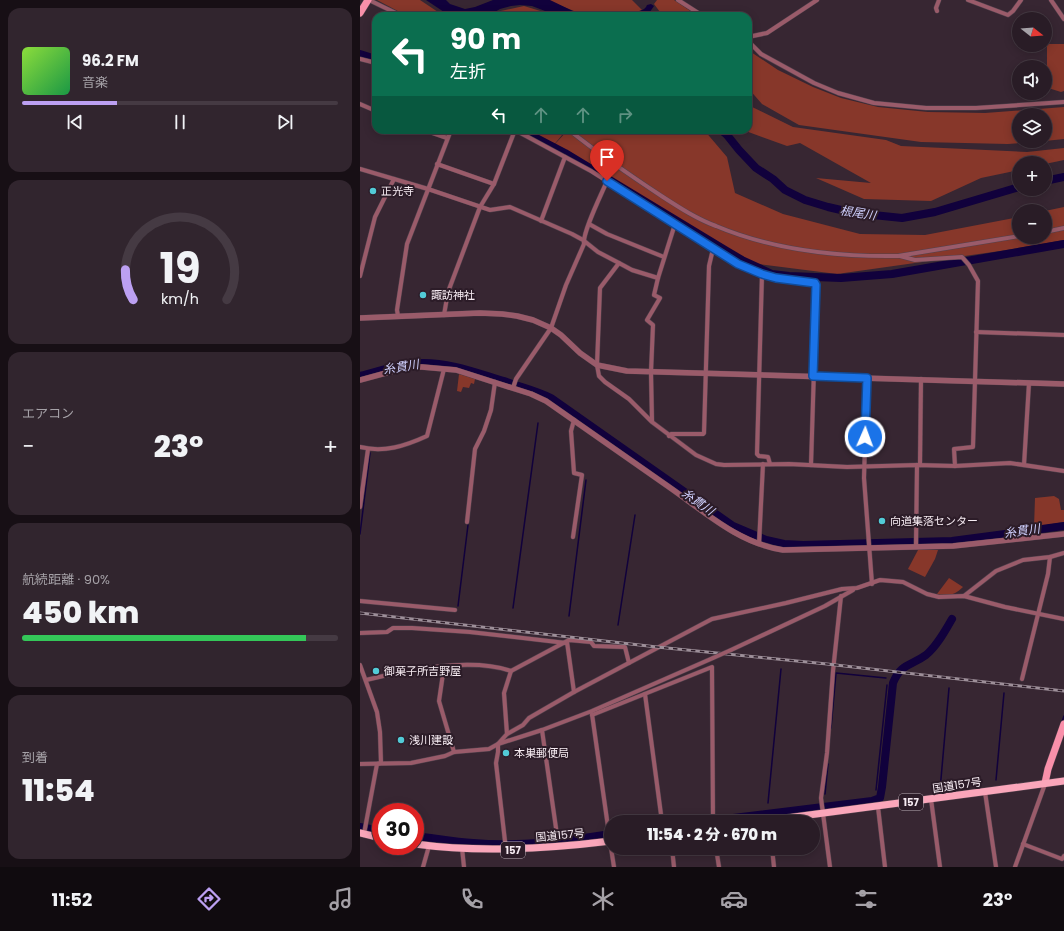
<!DOCTYPE html>
<html lang="ja">
<head>
<meta charset="utf-8">
<style>
	:root { --surface:#291c26; --page:#31252e; --text:#f1f3f6; --muted:#a5a1a7; --line:#453a43; --accent:#bca0f2 }
	body { margin:0; font-family:Poppins,"Noto Sans JP",sans-serif; background:var(--page); color:var(--text); height:100vh; display:flex; flex-direction:column; font-size:15px; white-space:nowrap }
	* { box-sizing:border-box; margin:0 }
	p { font-size:13px; color:var(--muted) }
	.icon { flex:none; width:22px; height:22px; fill:none; stroke:currentColor; stroke-width:2; stroke-linecap:round; stroke-linejoin:round }
	.map { position:relative; flex:1; overflow:hidden }
	.details { display:flex; flex-direction:column; gap:8px; padding:8px; background:#170f15; width:360px }
	.details>* { flex:none }
	.guide { position:absolute; left:12px; top:12px; width:380px; height:122px; border-radius:12px; box-shadow:0 2px 10px #0003,0 0 0 1px var(--line); background:#0b6e4f; color:#fff; overflow:hidden }
	.needle { width:26px; rotate:107deg }
	.controls { position:absolute; left:652px; top:12px; display:grid; gap:8px }
	.controls a { display:grid; place-items:center; width:40px; height:40px; border-radius:50%; background:var(--surface); box-shadow:0 2px 10px #0003,0 0 0 1px var(--line); font-size:20px }
	.speed { position:absolute; left:12px; top:803px; display:flex; gap:8px; font-size:20px; font-weight:700; text-align:center }
	.speed>* { display:grid; place-content:center; width:52px; height:52px; border-radius:50%; background:var(--surface); box-shadow:0 2px 10px #0003,0 0 0 1px var(--line); line-height:1 }
	.speed .limit { border:6px solid #d22; background:#fff; color:#111 }
	.pin { position:absolute; display:grid; place-items:center; width:34px; height:34px; color:#fff; margin:-41px -17px; border-radius:50% 50% 50% 0; rotate:-45deg; box-shadow:0 0 4px #0007 }
	.pin .icon { rotate:45deg }
	.me { position:absolute; width:44px; margin:-22px; rotate:2deg; stroke-linejoin:round; filter:drop-shadow(0 0 3px #0008) }
	.turn { display:flex; align-items:center; gap:14px; height:84px; padding:0 12px; font-size:18px }
	.turn .icon { width:52px; height:52px; stroke-width:2.5 }
	.turn b { display:block; font-size:28px; line-height:34px }
	.lanes { display:flex; align-items:center; height:38px; padding:0 12px; background:#0003; justify-content:center; gap:20px; direction:ltr }
	.lanes .off { opacity:.35 }
	.big { font-size:30px; font-weight:800; line-height:1.1 }
	.details .card { flex:1; display:flex; flex-direction:column; justify-content:center; gap:6px; min-width:0; padding:0 14px; border-radius:12px; background:var(--page) }
	.details .dial { align-items:center; gap:0 }
	.dial svg { height:104px; overflow:visible; fill:none; stroke:var(--line); stroke-width:7; stroke-linecap:round; text-anchor:middle }
	.dial text { fill:var(--text); stroke:none }
	.song { display:flex; align-items:center; gap:12px }
	.cover { width:48px; height:48px; border-radius:6px; background:linear-gradient(135deg,hsl(90 70% 55%),hsl(140 70% 35%)) }
	.played { height:4px; border-radius:2px; background:linear-gradient(90deg,var(--accent) 30%,var(--line) 30%) }
	.keys { display:flex; justify-content:space-around; direction:ltr }
	.heat { display:flex; justify-content:space-between; align-items:center; font-size:22px; direction:ltr }
	.charge { height:6px; border-radius:3px; background:linear-gradient(90deg,#34c759 90%,var(--line) 0) }
	.trip { position:absolute; left:244px; top:815px; width:216px; height:40px; border-radius:20px; background:var(--surface); box-shadow:0 2px 10px #0003,0 0 0 1px var(--line); font-weight:800; line-height:40px; text-align:center }
	.dock { display:flex; height:64px; justify-content:space-around; align-items:center; background:#100b0f; color:var(--muted) }
	.dock .icon { width:28px; height:28px }
	.dock .on { color:var(--accent) }
	.dock b { font-size:18px; color:var(--text) }
	main { display:flex; flex:1; min-height:0 }
	.map>svg:first-child { display:block }
</style>
</head>
<body>
<main>
<section class="details">
<div class="card">
<div class="song"><i class="cover"></i><div><b>96.2 FM</b><p>音楽</p></div></div>
<div class="played"></div>
<div class="keys"><svg class="icon" aria-label="previous" viewBox="0 0 24 24"><path d="M18 5L8 12l10 7zM5 5v14"/></svg><svg class="icon" aria-label="pause" viewBox="0 0 24 24"><path d="M8 5v14M16 5v14"/></svg><svg class="icon" aria-label="next" viewBox="0 0 24 24"><path d="M6 5l10 7-10 7zM19 5v14"/></svg></div>
</div>
<div class="card dial"><svg viewBox="0 0 100 80">
<path d="M14 69A42 42 0 1 1 86 69"/>
<path d="M14 69A42 42 0 0 1 8 46" stroke="#bca0f2"/>
<text x="50" y="56" font-size="32" font-weight="700">19</text>
<text x="50" y="72" font-size="11">km/h</text>
</svg></div>
<div class="card"><p>エアコン</p>
<div class="heat"><a>−</a><b class="big">23°</b><a>+</a></div>
</div>
<div class="card"><p>航続距離 · 90%</p><b class="big">450 km</b><div class="charge"></div></div>
<div class="card"><p>到着</p><b class="big">11:54</b></div>
</section>
<div class="map">
<svg width="704" height="867" viewBox="0 0 704 867">
	<rect width="100%" height="100%" fill="#372632"/>
	<g fill="#87372a">
		<path d="M17,0h43l24,16h-37z"/>
		<path d="M186,0h86l10,10 -9,6h-24l-35,-5z"/>
		<path d="M297,0h17l24,16h-35l-9,-12z"/>
		<path d="M164,6l33,10h-71l10,-4z"/>
		<path d="M687,44h17v47l-3,1 -16,-5v-8l2,-5z"/>
		<path d="M388,50l30,20 35,17 28,11 37,9 50,5 57,1 79,-6v32l-19,2v-26h-26v26h25l-36,3 -87,-2 -122,-17 -37,-21 -14,-16z"/>
		<path d="M388,105l45,22 93,13 15,6 126,6 37,-4v12l-19,4 -26,-1v7l-38,8 -50,23 -67,-2 -48,-21 55,5 -71,-40 -13,3 -44,-16h5z"/>
		<path d="M163,130h34l5,5 -9,11z"/>
		<path d="M208,130h136l23,27 8,36 48,21 77,20 65,1 94,-18v20h26v-26l19,-4v33l-64,11 -163,23 -87,-11 -73,-42 -61,-40 -61,-37z"/>
		<path d="M99,374l16,5 -1,5 -3,-1 -2,5 -6,-1 -2,5 -4,-1z"/>
		<path d="M694,496l5,3 2,11h3v12l-30,5 1,-29z"/>
		<path d="M558,550h20l-3,9 -10,18 -17,-8z"/>
		<path d="M589,578l14,9c-7,7 -16,11 -26,7z"/>
	</g>
	<g fill="#11013c">
		<path d="M66,0h20l4,4 15,5 10,-2 18,-7h57l27,13 13,3h-32l-26,-10 -12,-1 -9,1 -11,3 -12,7h-38z"/>
		<path d="M291,4l3,2 -7,10h-19l6,-1 3,-3c4,-2 8,-2 10,-7z"/>
	</g>
	<g fill="none" stroke-linecap="round" stroke-linejoin="round">
		<g stroke="#11013c" stroke-width="1.5">
			<path d="M0,534l10,-81"/>
			<path d="M98,606l10,-81"/>
			<path d="M153,608l25,-185"/>
			<path d="M209,616l17,-136"/>
			<path d="M258,625l17,-110"/>
			<path d="M702,722l2,-6"/>
			<path d="M471,728l5,-55 50,5"/>
			<path d="M636,780l8,-87"/>
			<path d="M516,790l11,-105"/>
			<path d="M580,790l9,-102"/>
			<path d="M465,794l3,-30"/>
			<path d="M408,803l13,-134"/>
		</g>
		<g stroke="#11013c" stroke-width="8">
			<path d="M0,54l16,5"/>
			<path d="M161,130l44,23 160,97 17,10 30,14 17,2 52,2 51,-4 172,-30"/>
			<path d="M361,130l6,5 12,15 17,18 17,11 12,11 20,10 23,7 26,6 48,5 33,-6 84,-25"/>
			<path d="M685,181l19,-4"/>
			<path d="M0,376c20,-5 39,-12 60,-13 29,-1 57,10 84,18 16,6 31,9 47,17l182,128 33,14 18,4 19,1 149,-4 112,-15"/>
			<path d="M340,822l172,-21 8,-3 2,-11 11,-104c8,-20 18,-17 33,-28 11,-9 19,-24 26,-36"/>
			<path d="M0,827l21,4"/>
			<path d="M55,836c19,2 39,6 58,7 46,4 93,-2 138,-9"/>
		</g>
		<defs>
			<g id="minor">
				<path d="M9,0l33,16"/>
				<path d="M318,0l25,16"/>
				<path d="M608,0l40,15 5,-4 8,-11"/>
				<path d="M691,0l13,19"/>
				<path d="M577,11l-1,-3 3,-8"/>
				<path d="M388,37l19,-4 50,-33"/>
				<path d="M388,41l13,13 53,29 24,10 36,10 52,5h50l88,-6"/>
				<path d="M0,59l16,4"/>
				<path d="M0,104l16,7"/>
				<path d="M64,130l23,8"/>
				<path d="M155,130l76,41 147,93 38,14 39,5 1,2v21l-5,159"/>
				<path d="M209,130c30,24 62,46 94,67 17,11 34,22 53,29 57,24 121,31 182,30l121,-20"/>
				<path d="M77,164l57,20"/>
				<path d="M0,169l68,20 62,21 20,-3 62,27 11,6 15,12 21,11"/>
				<path d="M181,221l24,-64"/>
				<path d="M229,224l18,10 57,23"/>
				<path d="M685,232l19,-4"/>
				<path d="M540,256l15,4 47,-3 7,8 9,16 -5,166 -19,2 1,17"/>
				<path d="M402,274l-5,180 2,2 9,1 2,7"/>
				<path d="M0,276l15,-59 19,-38"/>
				<path d="M298,278l-26,-8 -13,-7 -19,25 -3,77 2,11 6,6 24,17 23,23 44,33 20,9 8,1 65,-1 58,3 70,-2 38,1 55,-3 54,8"/>
				<path d="M84,315l4,-23 32,-85 14,-23 21,-54"/>
				<path d="M38,316l-1,-6 10,-66 44,-114"/>
				<path d="M616,332l88,3"/>
				<path d="M507,378l-3,100 8,106"/>
				<path d="M153,388l3,-9 35,-51 15,-43 18,-41c-2,-11 18,-51 23,-63"/>
				<path d="M292,421l-1,-49 2,-47 -6,-5 13,-22 -6,-3 4,-17 17,-54"/>
				<path d="M309,436l2,-2h32l1,-1 5,-167 4,-17"/>
				<path d="M0,447c24,6 45,-1 67,-11l17,-67"/>
				<path d="M560,465l1,-86"/>
				<path d="M664,465l5,-82"/>
				<path d="M0,507l8,-58"/>
				<path d="M107,522l8,-73 9,-18 7,-21 4,-28"/>
				<path d="M213,537l9,-62 -8,-2 -3,-42 3,-11"/>
				<path d="M399,544l4,-80"/>
				<path d="M556,547l1,-82"/>
				<path d="M604,596l32,-25 27,-11 27,-3 14,-4"/>
				<path d="M0,601l95,9"/>
				<path d="M0,633l27,-1 6,-4h19l58,4 96,11"/>
				<path d="M207,642l7,50"/>
				<path d="M371,650l94,-44 28,-16"/>
				<path d="M0,665l17,47 3,20 1,31 -4,1 -13,70"/>
				<path d="M84,667l-5,34 15,51"/>
				<path d="M662,679l26,-105 2,-17"/>
				<path d="M6,680c41,-10 104,-23 145,-9"/>
				<path d="M285,694l17,128"/>
				<path d="M232,714l19,134"/>
				<path d="M232,715l120,-48 1,155"/>
				<path d="M182,730l15,105"/>
				<path d="M147,734l-3,-41 7,-22 58,-31 22,2 3,4 31,1 4,16"/>
				<path d="M0,764l51,-1 34,-7 9,-4 35,-3 9,-5 44,-14 50,-19 121,-53"/>
				<path d="M625,792l11,75"/>
				<path d="M571,799l9,68"/>
				<path d="M518,807l7,60"/>
				<path d="M663,844l39,15 2,-3"/>
				<path d="M102,848l2,19"/>
				<path d="M251,848l3,19"/>
				<path d="M312,848l2,19"/>
				<path d="M356,848l3,19"/>
				<path d="M412,848l2,19"/>
				<path d="M146,850l-10,-87 2,-11v-8l9,-10 16,-9 6,-7 45,-26 138,-73 74,-16 56,-14 15,-1 23,-8 23,2 24,12 12,3 25,-1 41,11 59,12"/>
				<path d="M63,867l6,-21"/>
				<path d="M470,867l-9,-69 6,-45 6,-82 8,-75"/>
				<path d="M655,867l30,-83"/>
			</g>
			<g id="tertiary">
				<path d="M0,318l120,-5 22,1 15,2 16,4 18,8 10,7 19,18 17,12 30,6 437,13"/>
				<path d="M0,380l48,-13h14l34,3 75,24 15,7c41,29 82,57 123,86 36,25 69,56 114,63l170,-4 111,-12"/>
			</g>
			<g id="primary">
				<path d="M0,13l8,-13"/>
				<path d="M685,783l3,-14 16,-45"/>
			</g>
			<g id="trunk">
				<path d="M397,822l307,-41"/>
				<path d="M0,833l21,5"/>
				<path d="M55,844c65,9 131,5 196,-3"/>
			</g>
		</defs>
		<use href="#minor" stroke="#52424d" stroke-width="5"/>
		<use href="#tertiary" stroke="#52424d" stroke-width="6"/>
		<use href="#primary" stroke="#52424d" stroke-width="8"/>
		<use href="#trunk" stroke="#52424d" stroke-width="8"/>
		<use href="#minor" stroke="#9a5b6a" stroke-width="4"/>
		<use href="#tertiary" stroke="#9a5b6a" stroke-width="5.5"/>
		<use href="#primary" stroke="#f990aa" stroke-width="7"/>
		<use href="#trunk" stroke="#faa6ba" stroke-width="7"/>
		<defs>
			<path id="rail" d="M0,613l297,34 170,17 237,27"/>
		</defs>
		<use href="#rail" stroke="#9d8f99" stroke-width="3"/>
		<use href="#rail" stroke="#2c1c28" stroke-width="1.5" stroke-dasharray="4.5" stroke-linecap="butt"/>
		<defs>
			<path id="minor-bridge" d="M353,658l18,-8"/>
		</defs>
		<use href="#minor-bridge" stroke="#52424d" stroke-width="5" stroke-linecap="butt"/>
		<use href="#minor-bridge" stroke="#9a5b6a" stroke-width="4"/>
	</g>
	<g fill="none" stroke-linecap="round" stroke-linejoin="round">
		<defs>
			<path id="route" d="M247,181l131,83 24,10 14,4 39,5 1,2 -3,91 54,2 -2,59"/>
		</defs>
		<use href="#route" stroke="#114b97" stroke-width="10"/>
		<use href="#route" stroke="#1a73e8" stroke-width="7"/>
	</g>
	<g fill="#52cbd7" stroke="#2c1c28" stroke-width="1.5">
		<circle cx="13" cy="191" r="4"/>
		<circle cx="63" cy="295" r="4"/>
		<circle cx="522" cy="521" r="4"/>
		<circle cx="16" cy="671" r="4"/>
		<circle cx="41" cy="740" r="4"/>
		<circle cx="146" cy="753" r="4"/>
	</g>
	<g text-anchor="middle" stroke-width="4" stroke-linejoin="round" paint-order="stroke">
		<g fill="#2c1c28" stroke="#b9adb5" stroke-width="1">
			<rect x="539" y="794" width="24" height="16" rx="3"/>
			<rect x="141" y="842" width="24" height="16" rx="3"/>
		</g>
		<g font-size="10" font-weight="bold" fill="#f6ebf2">
			<text x="551" y="806">157</text>
			<text x="153" y="854">157</text>
		</g>
		<g font-size="11" fill="#f6ebf2" stroke="#2c1c28" text-anchor="start">
			<text x="21" y="195">正光寺</text>
			<text x="71" y="299">諏訪神社</text>
			<text x="530" y="525">向道集落センター</text>
			<text x="24" y="675">御菓子所吉野屋</text>
			<text x="49" y="744">浅川建設</text>
			<text x="154" y="757">本巣郵便局</text>
		</g>
		<g font-size="11" fill="#f6ebf2" stroke="#2c1c28">
			<text transform="translate(597 785) rotate(-8)" y="4">国道157号</text>
			<text transform="translate(200 835) rotate(-5)" y="4">国道157号</text>
		</g>
		<g font-size="12" font-style="italic" fill="#cfd0fe" stroke="#2c1c28">
			<text transform="translate(498 213) rotate(9)" y="4">根尾川</text>
			<text transform="translate(41 367) rotate(-9)" y="4">糸貫川</text>
			<text transform="translate(338 502) rotate(35)" y="4">糸貫川</text>
			<text transform="translate(662 531) rotate(-8)" y="4">糸貫川</text>
		</g>
	</g>
</svg>
<div class="controls">
<a><svg class="needle" viewBox="-14 -14 28 28"><path d="M0-13l5 13h-10z" fill="#e53935"/><path d="M0 13l5-13h-10z" fill="#a5a1a7"/></svg></a>
<a><svg class="icon" aria-label="sound" viewBox="0 0 24 24"><path d="M4 9h4l5-4v14l-5-4H4zM17 9q2 3 0 6"/></svg></a>
<a><svg class="icon" aria-label="layers" viewBox="0 0 24 24"><path d="M12 4l9 5-9 5-9-5zM3 14l9 5 9-5"/></svg></a>
<a>+</a>
<a>−</a>
</div>
<div class="speed"><div class="limit">30</div></div>
<div class="pin" style="left:247px;top:181px;background:#d93025"><svg class="icon" aria-label="arrive" viewBox="0 0 24 24"><path d="M6 21V4h12l-3 4 3 4H6"/></svg></div>
<svg class="me" style="left:505px;top:437px" viewBox="-20 -20 40 40"><circle r="17" fill="#1a73e8" stroke="#fff" stroke-width="3"/><path d="M0-11L8 9 0 5-8 9z" fill="#fff"/></svg>
<div class="trip">11:54 · 2 分 · 670 m</div>
<div class="guide">
<div class="turn"><svg class="icon" aria-label="left" viewBox="0 0 24 24"><path d="M17 20v-9H6M10 6l-5 5 5 5"/></svg><div><b>90 m</b>左折</div></div>
<div class="lanes"><svg class="icon" aria-label="left" viewBox="0 0 24 24"><path d="M17 20v-9H6M10 6l-5 5 5 5"/></svg><svg class="icon off" aria-label="ahead" viewBox="0 0 24 24"><path d="M12 20V5M6 11l6-6 6 6"/></svg><svg class="icon off" aria-label="ahead" viewBox="0 0 24 24"><path d="M12 20V5M6 11l6-6 6 6"/></svg><svg class="icon off" aria-label="right" viewBox="0 0 24 24"><path d="M7 20v-9h11M14 6l5 5-5 5"/></svg></div>
</div>
</div>
</main>
<nav class="dock">
<b>11:52</b>
<svg class="icon on" aria-label="directions" viewBox="0 0 24 24"><path d="M12 3l9 9-9 9-9-9zM9 14v-3h6M13 9l2 2-2 2"/></svg>
<svg class="icon" aria-label="music" viewBox="0 0 24 24"><path d="M9 18V5l10-2v13"/><circle cx="6" cy="18" r="3"/><circle cx="16" cy="16" r="3"/></svg>
<svg class="icon" aria-label="phone" viewBox="0 0 24 24"><path d="M5 4h4l2 5-3 2q2 4 5 5l2-3 5 2v4C11 20 4 13 5 4z"/></svg>
<svg class="icon" aria-label="climate" viewBox="0 0 24 24"><path d="M12 3v18M4 7l16 10M4 17L20 7"/></svg>
<svg class="icon" aria-label="car" viewBox="0 0 24 24"><path d="M5 17H2v-5l4-1 3-4h7l3 4 3 1v5h-3M9 17h6M6 11h13"/><circle cx="7" cy="17" r="2"/><circle cx="17" cy="17" r="2"/></svg>
<svg class="icon" aria-label="filters" viewBox="0 0 24 24"><path d="M4 7h16M4 17h16"/><circle cx="9" cy="7" r="2"/><circle cx="15" cy="17" r="2"/></svg>
<b>23°</b>
</nav>
</body>
</html>
